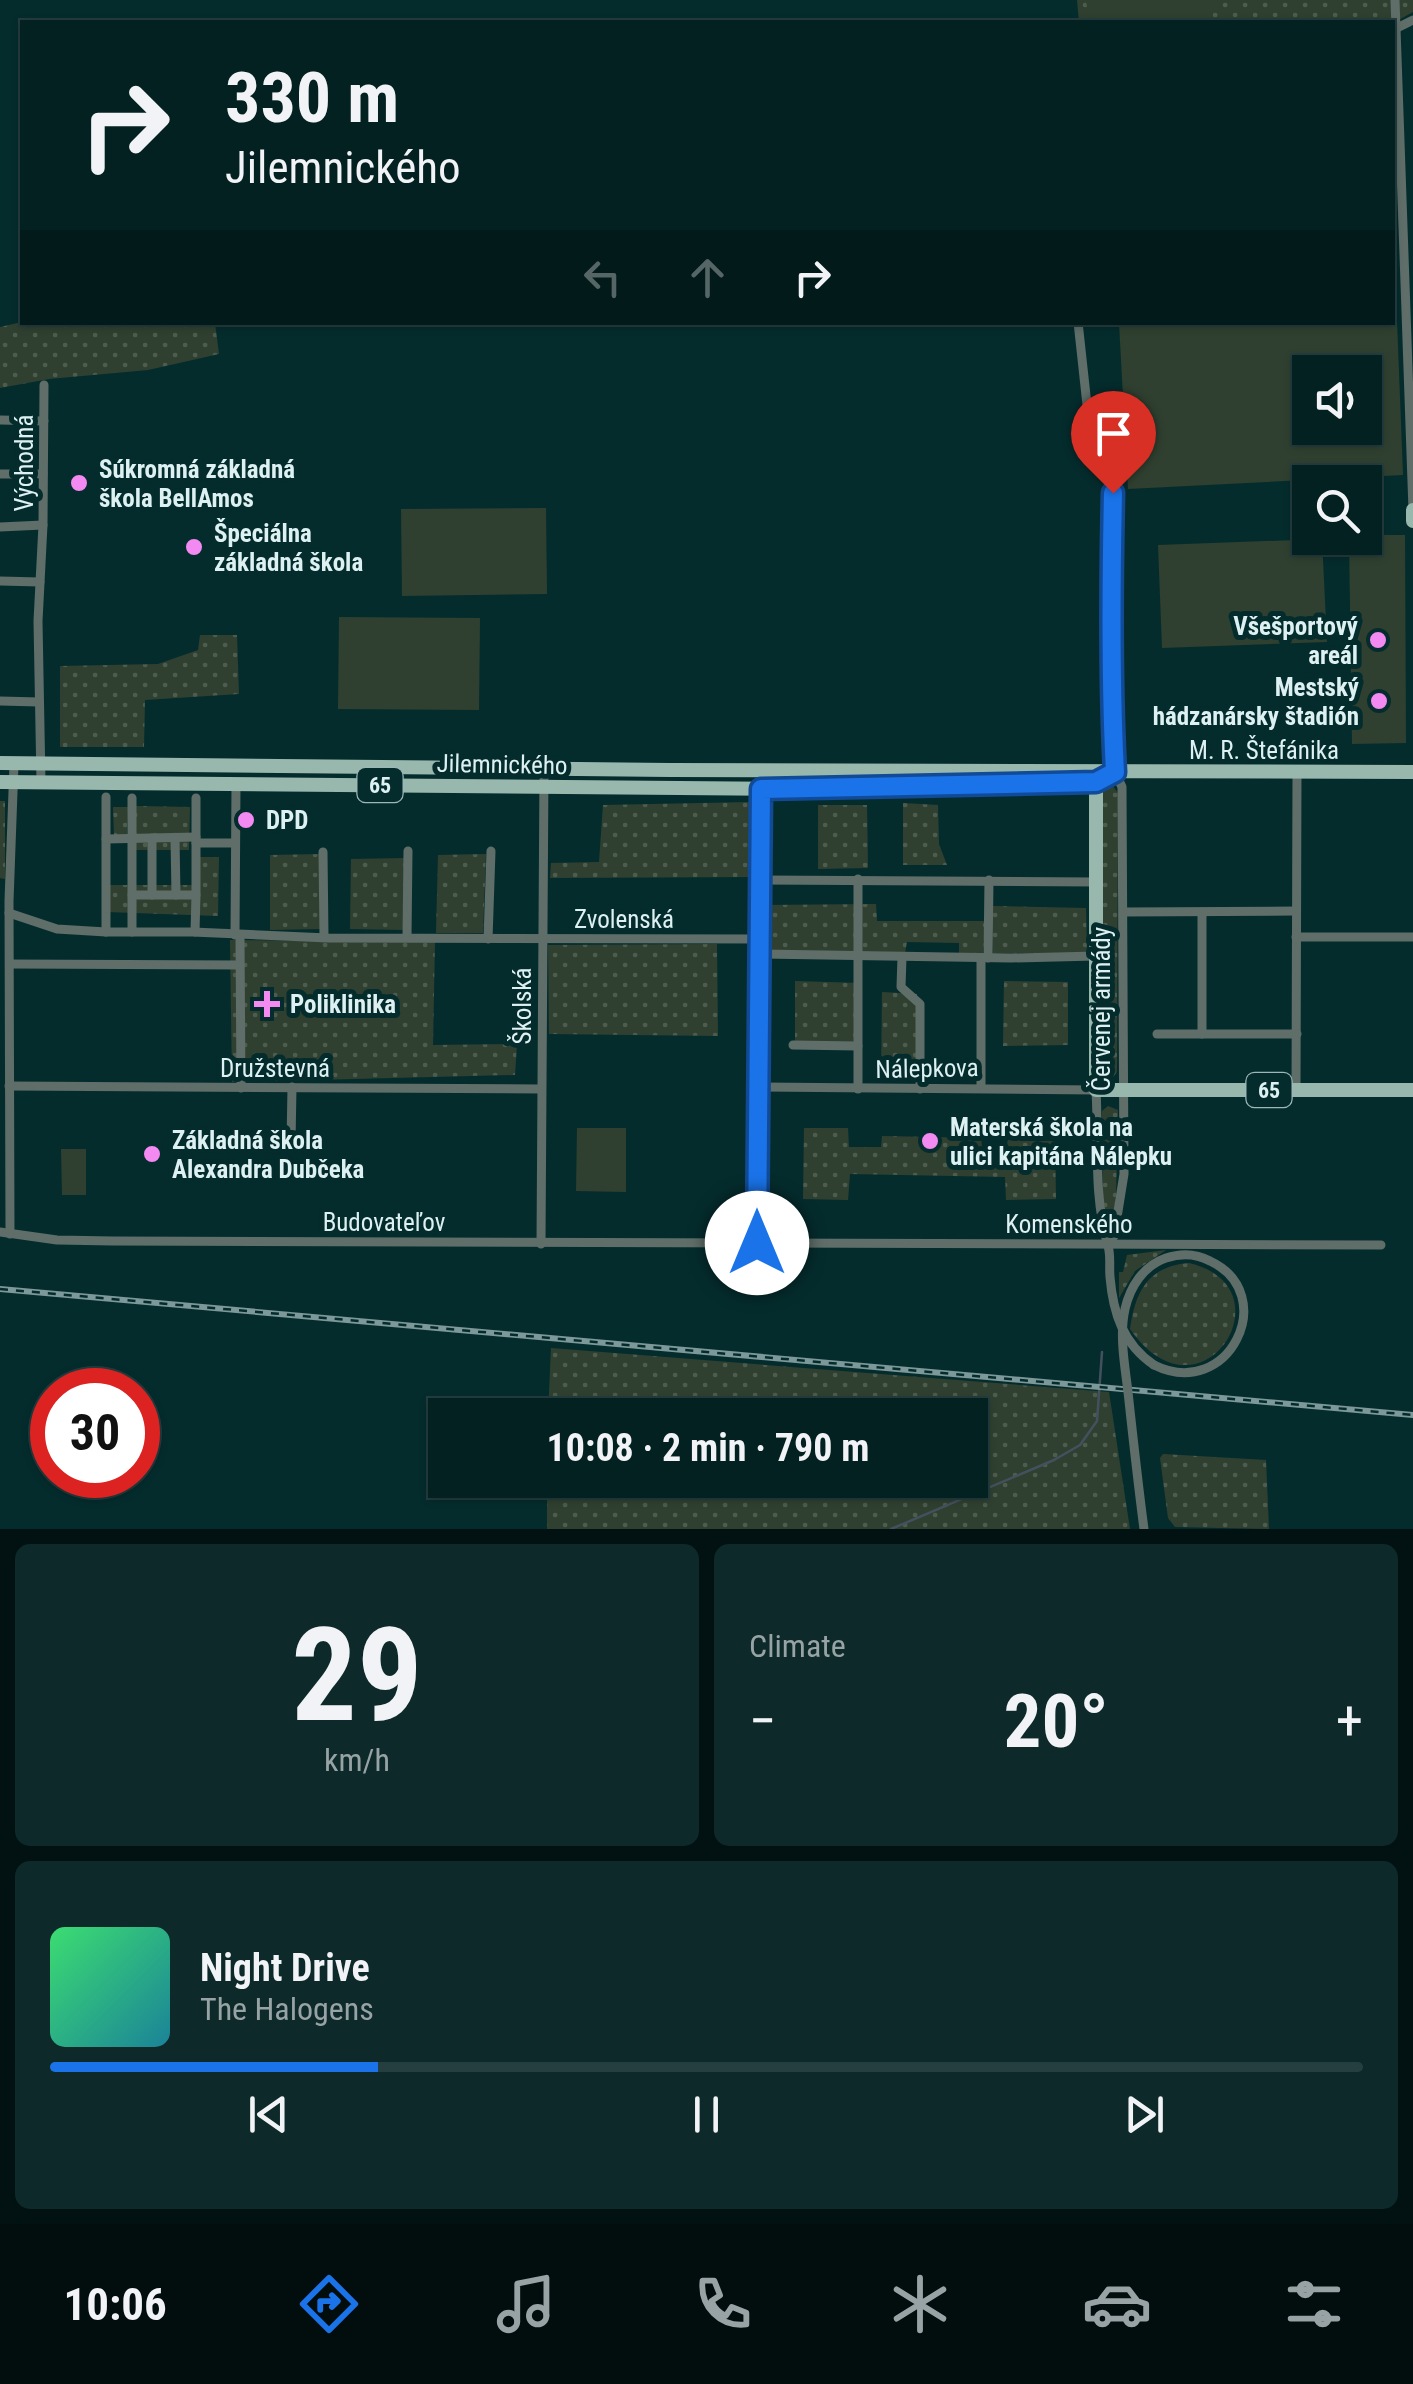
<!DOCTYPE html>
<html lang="en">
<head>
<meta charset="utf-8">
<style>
	:root { --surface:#042122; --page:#0d292a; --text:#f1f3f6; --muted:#97a3a5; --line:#253e40; --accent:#1a73e8 }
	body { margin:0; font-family:"Roboto Condensed",sans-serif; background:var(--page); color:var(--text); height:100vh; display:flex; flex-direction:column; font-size:38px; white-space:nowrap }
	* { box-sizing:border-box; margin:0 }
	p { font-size:32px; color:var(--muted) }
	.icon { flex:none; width:55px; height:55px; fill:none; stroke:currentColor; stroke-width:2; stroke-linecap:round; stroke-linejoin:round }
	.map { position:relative; height:1529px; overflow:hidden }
	.details { display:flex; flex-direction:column; gap:15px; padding:15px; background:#021213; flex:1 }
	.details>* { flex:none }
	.guide { position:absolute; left:20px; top:20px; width:1375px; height:305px; border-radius:0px; box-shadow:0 2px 8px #0004,0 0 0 2px var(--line); background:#042122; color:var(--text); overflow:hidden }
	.tools { position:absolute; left:1292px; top:355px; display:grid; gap:20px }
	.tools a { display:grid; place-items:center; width:90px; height:90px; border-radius:0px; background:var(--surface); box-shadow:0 2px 8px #0004,0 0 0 2px var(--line); font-size:50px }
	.speed { position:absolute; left:30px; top:1368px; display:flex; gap:20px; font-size:50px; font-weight:700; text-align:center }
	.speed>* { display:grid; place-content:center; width:130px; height:130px; border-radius:50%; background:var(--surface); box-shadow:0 2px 8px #0004,0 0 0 2px var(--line); line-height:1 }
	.speed .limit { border:15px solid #d22; background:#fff; color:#111 }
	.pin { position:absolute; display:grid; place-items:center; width:85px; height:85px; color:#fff; margin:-102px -42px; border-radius:50% 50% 50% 0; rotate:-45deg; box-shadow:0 0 10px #0007 }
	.pin .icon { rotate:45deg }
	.me { position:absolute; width:110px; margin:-55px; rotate:0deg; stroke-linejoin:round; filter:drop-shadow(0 0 8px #0008) }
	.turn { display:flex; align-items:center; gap:35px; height:210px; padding:0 40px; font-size:45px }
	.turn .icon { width:130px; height:130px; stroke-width:2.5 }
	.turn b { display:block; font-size:70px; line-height:85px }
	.lanes { display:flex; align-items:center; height:95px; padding:0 40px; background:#0003; justify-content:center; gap:50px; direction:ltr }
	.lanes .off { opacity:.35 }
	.big { font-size:75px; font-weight:700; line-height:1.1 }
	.details .tile { flex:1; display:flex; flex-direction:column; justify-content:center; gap:15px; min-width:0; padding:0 35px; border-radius:15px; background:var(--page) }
	.details .dial { align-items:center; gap:0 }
	.dial b { font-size:130px; line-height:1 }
	.song { display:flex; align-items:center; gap:30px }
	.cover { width:120px; height:120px; border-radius:15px; background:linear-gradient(135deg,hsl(140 70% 55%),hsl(190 70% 35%)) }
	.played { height:10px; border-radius:5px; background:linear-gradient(90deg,var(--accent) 25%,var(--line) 25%) }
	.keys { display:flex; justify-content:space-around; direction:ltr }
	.heat { display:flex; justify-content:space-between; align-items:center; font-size:55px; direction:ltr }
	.details .tiles { flex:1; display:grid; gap:15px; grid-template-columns:1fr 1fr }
	.tile:last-child { grid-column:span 2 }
	.trip { position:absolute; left:428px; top:1398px; width:560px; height:100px; border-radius:0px; background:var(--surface); box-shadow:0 2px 8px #0004,0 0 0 2px var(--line); font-weight:700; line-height:100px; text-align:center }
	.menu { display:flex; height:160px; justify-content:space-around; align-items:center; background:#020d0e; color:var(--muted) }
	.menu .icon { width:70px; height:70px }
	.menu .current { color:var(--accent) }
	.menu b { font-size:45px; color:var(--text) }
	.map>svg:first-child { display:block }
</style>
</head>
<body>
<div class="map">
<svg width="1413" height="1529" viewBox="0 0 1413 1529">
	<defs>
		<pattern id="grass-dots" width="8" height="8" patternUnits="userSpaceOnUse" patternTransform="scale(2.5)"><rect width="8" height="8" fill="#2f4030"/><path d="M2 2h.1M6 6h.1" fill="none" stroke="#4d5c4e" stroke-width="1.8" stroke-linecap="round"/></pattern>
	</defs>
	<rect width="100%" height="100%" fill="#052c2d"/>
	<g fill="url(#grass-dots)">
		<path d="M1077,0h336v12l-20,11 -314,-1z"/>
		<path d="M22,322l193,1 4,31 -71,16 -99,9 -49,9v-61z"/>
		<path d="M200,635h37l2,59 -94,6 -1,47h-84v-81l98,-2 40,-14z"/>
		<path d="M1112,785l6,8 -1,279 -4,5h-9l-3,-6 1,-278 5,-7z"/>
		<path d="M0,801h5v78l-5,-1z"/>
		<path d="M751,802l1,75 -202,1 1,-15 48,-1 4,-57z"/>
		<path d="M903,803l35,2 1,39 8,21h-44z"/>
		<path d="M818,805h49l1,63 -50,1z"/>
		<path d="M136,806l54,1 -1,43h-53z"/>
		<path d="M113,807h15l-1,29h-13z"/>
		<path d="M321,854v75l-51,1v-75z"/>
		<path d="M486,854l-3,79h-47l2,-78z"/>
		<path d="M200,857h19l-1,59 -110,-4 -1,-27h93z"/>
		<path d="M407,858l-3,72 -54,-1 1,-70z"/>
		<path d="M876,904l1,17h108l-2,33h-24v-11l-52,-1 -2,11 -141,-2 1,-46z"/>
		<path d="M992,906l94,2 1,45h-94z"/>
		<path d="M230,940l205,2 -2,103 84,-1 -2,31 -283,7z"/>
		<path d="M717,944l1,92 -169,-2 -1,-89z"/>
		<path d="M795,981l65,2 -2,64 -63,-3z"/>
		<path d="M1004,981l64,1v63l-65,1z"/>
		<path d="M882,992l35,2v85h-36z"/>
		<path d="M1108,1106l10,4 -2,85 -5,40 -3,3 -5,-43 -1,-84z"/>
		<path d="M804,1128h44l1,19h32l1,-11 99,2 1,8 24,1 2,-7 47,1 1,58 -50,1 -1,-23 -155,-3 -2,26 -45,-1z"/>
		<path d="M1166,1250l-31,21 -16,27v-26h4l4,-17z"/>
		<path d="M1189,1263c103,24 12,168 -59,66 5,-37 18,-63 59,-66z"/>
		<path d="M551,1348l558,44 21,137h-583v-49h423v-65h-422z"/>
		<path d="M1163,1454l103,6 3,69 -94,-2 -7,-9 -8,-60z"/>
	</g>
	<g fill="#2f4030" fill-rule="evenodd">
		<path d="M1086,0h124v19l-121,3z"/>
		<path d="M1396,295l7,180 -275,14 -9,-166 273,-1 1,-26zM1310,372h55v56h-55z"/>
		<path d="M546,508l1,86 -145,2 -1,-87z"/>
		<path d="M1365,535h40l1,208 -54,1 -3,-206z"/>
		<path d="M1322,539l5,103 -165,6 -4,-103z"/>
		<path d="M339,617l141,1 -1,92 -141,-1z"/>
		<path d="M577,1128h49v64l-50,-1z"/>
		<path d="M61,1149h25v46h-24z"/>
	</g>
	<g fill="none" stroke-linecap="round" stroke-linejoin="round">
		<path stroke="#43515e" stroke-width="2.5" d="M891,1529l163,-69 26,-15 17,-24 5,-69"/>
		<g stroke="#5f6e69" stroke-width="9">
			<path d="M1395,0l18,510"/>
			<path d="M1397,28l16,-8"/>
			<path d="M1078,322l10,92 21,54 4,25 -1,252 3,27 7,15 2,387 -10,62 -6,9"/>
			<path d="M0,420l44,1"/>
			<path d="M0,474h43"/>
			<path d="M0,527l43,-2"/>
			<path d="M0,581l40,1"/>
			<path d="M0,701l39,1"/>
			<path d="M41,782l-3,-161 5,-96 1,-140"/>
			<path d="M106,797v135"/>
			<path d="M132,798v97"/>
			<path d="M196,798v97"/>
			<path d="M175,838l1,57"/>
			<path d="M106,839l90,-2"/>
			<path d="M196,843h39"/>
			<path d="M323,852l1,85"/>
			<path d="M762,880l335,2"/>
			<path d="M152,895v-57"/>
			<path d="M1124,912l172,-1"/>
			<path d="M9,913l48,16 49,3h87l135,6 431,1"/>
			<path d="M132,932v-37h64l-1,37"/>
			<path d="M235,935l1,-151"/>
			<path d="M240,935l1,153"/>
			<path d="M407,937l1,-86"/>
			<path d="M1296,937h117"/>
			<path d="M488,939l3,-88"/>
			<path d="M759,954l252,4 85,-2"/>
			<path d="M902,957l-1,30 19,17v85"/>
			<path d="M988,958l1,-78"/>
			<path d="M10,964l230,1"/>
			<path d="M1157,1034h140"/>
			<path d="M1202,1034v-122"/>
			<path d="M793,1045l65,1"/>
			<path d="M9,1086l532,3"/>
			<path d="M758,1087l338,3c3,54 -3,104 12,156 3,9 1,21 2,31 3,36 13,67 44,88"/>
			<path d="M981,1087v-129"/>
			<path d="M858,1089v-210"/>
			<path d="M1296,1090l1,-318"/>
			<path d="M291,1143l1,-56"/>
			<path d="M0,1232l57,8 56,1 1268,4"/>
			<path d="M10,1234l-1,-333 5,-137"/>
			<path d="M757,1243l4,-454"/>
			<path d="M541,1244l3,-475"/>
		</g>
		<g stroke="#98b8ad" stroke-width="14">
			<path d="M1413,510v11"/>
			<path d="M0,763l670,7 743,2"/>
			<path d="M1096,781v309h317"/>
			<path d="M0,782l799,7 297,-8"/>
		</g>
		<defs>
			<path id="rail" d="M0,1289l1413,126"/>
		</defs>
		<use href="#rail" stroke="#7c9899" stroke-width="6"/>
		<use href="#rail" stroke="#052c2d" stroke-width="2.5" stroke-dasharray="8" stroke-linecap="butt"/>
		<path stroke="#5f6e69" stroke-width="9" d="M1144,1529c-6,-45 -11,-91 -16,-137 -3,-26 -9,-56 -3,-83 5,-22 18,-43 41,-51 15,-5 31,-4 44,3 71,33 19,141 -56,104"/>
	</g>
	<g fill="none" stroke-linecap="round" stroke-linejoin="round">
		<defs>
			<path id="route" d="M757,1243l4,-454 335,-7 19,-10c-5,-93 -4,-186 -2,-279"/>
		</defs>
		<use href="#route" stroke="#114b97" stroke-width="25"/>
		<use href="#route" stroke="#1a73e8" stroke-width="18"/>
	</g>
	<g fill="#f28af2" stroke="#052c2d" stroke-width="4">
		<circle cx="79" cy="483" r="10"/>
		<circle cx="194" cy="547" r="10"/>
		<circle cx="1378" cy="640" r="10"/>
		<circle cx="1379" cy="701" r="10"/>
		<circle cx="246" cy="820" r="10"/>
		<path d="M262 989h10v10h10v10h-10v10h-10v-10h-10v-10h10z"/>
		<circle cx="930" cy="1141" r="10"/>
		<circle cx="152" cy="1154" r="10"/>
	</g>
	<g text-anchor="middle" stroke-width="10" stroke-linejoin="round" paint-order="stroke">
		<g fill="#052c2d" stroke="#9db6b7" stroke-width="2.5">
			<rect x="357.5" y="768" width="45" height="34" rx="8"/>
			<rect x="1246.5" y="1073" width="45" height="34" rx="8"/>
		</g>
		<g font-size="22" font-weight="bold" fill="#def1f2">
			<text x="380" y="793">65</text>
			<text x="1269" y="1098">65</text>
		</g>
		<g font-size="25" fill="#def1f2" stroke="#052c2d">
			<text transform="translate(24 463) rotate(-90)" y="9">Východná</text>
			<text x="1264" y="759">M. R. Štefánika</text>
			<text transform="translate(502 764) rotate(1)" y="9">Jilemnického</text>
			<text x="624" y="928">Zvolenská</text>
			<text transform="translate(522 1006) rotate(-90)" y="9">Školská</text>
			<text transform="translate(1101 1009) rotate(-90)" y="9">Červenej armády</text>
			<text x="275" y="1077">Družstevná</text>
			<text transform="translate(927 1068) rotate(-1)" y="9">Nálepkova</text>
			<text x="384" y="1231">Budovateľov</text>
			<text x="1069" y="1233">Komenského</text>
		</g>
		<g font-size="25" font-weight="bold" fill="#def1f2" stroke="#052c2d" text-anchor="start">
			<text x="99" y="478">Súkromná základná<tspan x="99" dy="29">škola BellAmos</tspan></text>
			<text x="214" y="542">Špeciálna<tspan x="214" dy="29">základná škola</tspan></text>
			<text x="1358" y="635" text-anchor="end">Všešportový<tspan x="1358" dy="29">areál</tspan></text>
			<text x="1359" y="696" text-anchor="end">Mestský<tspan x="1359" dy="29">hádzanársky štadión</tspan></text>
			<text x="266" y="829">DPD</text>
			<text x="290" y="1013">Poliklinika</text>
			<text x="950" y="1136">Materská škola na<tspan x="950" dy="29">ulici kapitána Nálepku</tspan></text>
			<text x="172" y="1149">Základná škola<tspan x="172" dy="29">Alexandra Dubčeka</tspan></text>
		</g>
	</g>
</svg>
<div class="tools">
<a><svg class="icon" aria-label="sound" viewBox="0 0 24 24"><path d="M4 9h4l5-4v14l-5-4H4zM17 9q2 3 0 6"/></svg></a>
<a><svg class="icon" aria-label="search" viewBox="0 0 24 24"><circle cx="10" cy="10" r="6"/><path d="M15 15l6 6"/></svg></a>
</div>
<div class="speed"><div class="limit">30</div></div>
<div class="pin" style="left:1113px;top:493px;background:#d93025"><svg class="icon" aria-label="arrive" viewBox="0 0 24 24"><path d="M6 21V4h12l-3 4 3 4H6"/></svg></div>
<svg class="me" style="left:757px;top:1243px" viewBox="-20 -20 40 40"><circle r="19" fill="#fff"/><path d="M0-13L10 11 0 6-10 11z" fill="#1a73e8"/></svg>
<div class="trip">10:08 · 2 min · 790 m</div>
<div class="guide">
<div class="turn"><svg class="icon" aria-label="right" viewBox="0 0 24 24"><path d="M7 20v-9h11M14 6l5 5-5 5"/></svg><div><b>330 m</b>Jilemnického</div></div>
<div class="lanes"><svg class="icon off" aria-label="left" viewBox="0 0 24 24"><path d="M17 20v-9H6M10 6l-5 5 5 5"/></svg><svg class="icon off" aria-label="ahead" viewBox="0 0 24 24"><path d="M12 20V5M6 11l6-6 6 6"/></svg><svg class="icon" aria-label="right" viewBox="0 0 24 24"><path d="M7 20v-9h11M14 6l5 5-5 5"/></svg></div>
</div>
</div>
<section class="details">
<div class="tiles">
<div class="tile dial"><b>29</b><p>km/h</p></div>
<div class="tile"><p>Climate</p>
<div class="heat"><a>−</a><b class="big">20°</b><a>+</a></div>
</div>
<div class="tile">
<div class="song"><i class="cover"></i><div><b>Night Drive</b><p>The Halogens</p></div></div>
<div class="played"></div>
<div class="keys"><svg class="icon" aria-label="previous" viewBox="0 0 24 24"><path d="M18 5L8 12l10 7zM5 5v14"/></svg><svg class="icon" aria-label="pause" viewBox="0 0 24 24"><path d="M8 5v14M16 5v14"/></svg><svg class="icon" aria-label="next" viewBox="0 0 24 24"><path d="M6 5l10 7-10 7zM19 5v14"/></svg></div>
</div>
</div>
</section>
<nav class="menu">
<b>10:06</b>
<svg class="icon current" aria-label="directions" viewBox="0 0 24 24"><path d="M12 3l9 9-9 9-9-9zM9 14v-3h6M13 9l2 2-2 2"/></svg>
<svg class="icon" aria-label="music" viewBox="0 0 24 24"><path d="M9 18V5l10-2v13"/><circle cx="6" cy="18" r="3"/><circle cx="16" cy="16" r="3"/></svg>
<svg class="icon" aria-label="phone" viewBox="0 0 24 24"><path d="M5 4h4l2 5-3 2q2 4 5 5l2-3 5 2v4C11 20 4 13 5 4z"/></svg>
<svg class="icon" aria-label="climate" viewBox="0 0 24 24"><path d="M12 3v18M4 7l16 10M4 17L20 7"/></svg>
<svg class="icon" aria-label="car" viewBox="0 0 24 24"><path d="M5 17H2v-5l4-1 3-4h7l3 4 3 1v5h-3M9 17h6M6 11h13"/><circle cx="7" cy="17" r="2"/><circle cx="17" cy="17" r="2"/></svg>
<svg class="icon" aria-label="filters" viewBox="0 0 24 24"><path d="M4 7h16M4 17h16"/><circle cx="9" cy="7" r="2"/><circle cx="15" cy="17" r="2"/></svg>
</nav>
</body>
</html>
